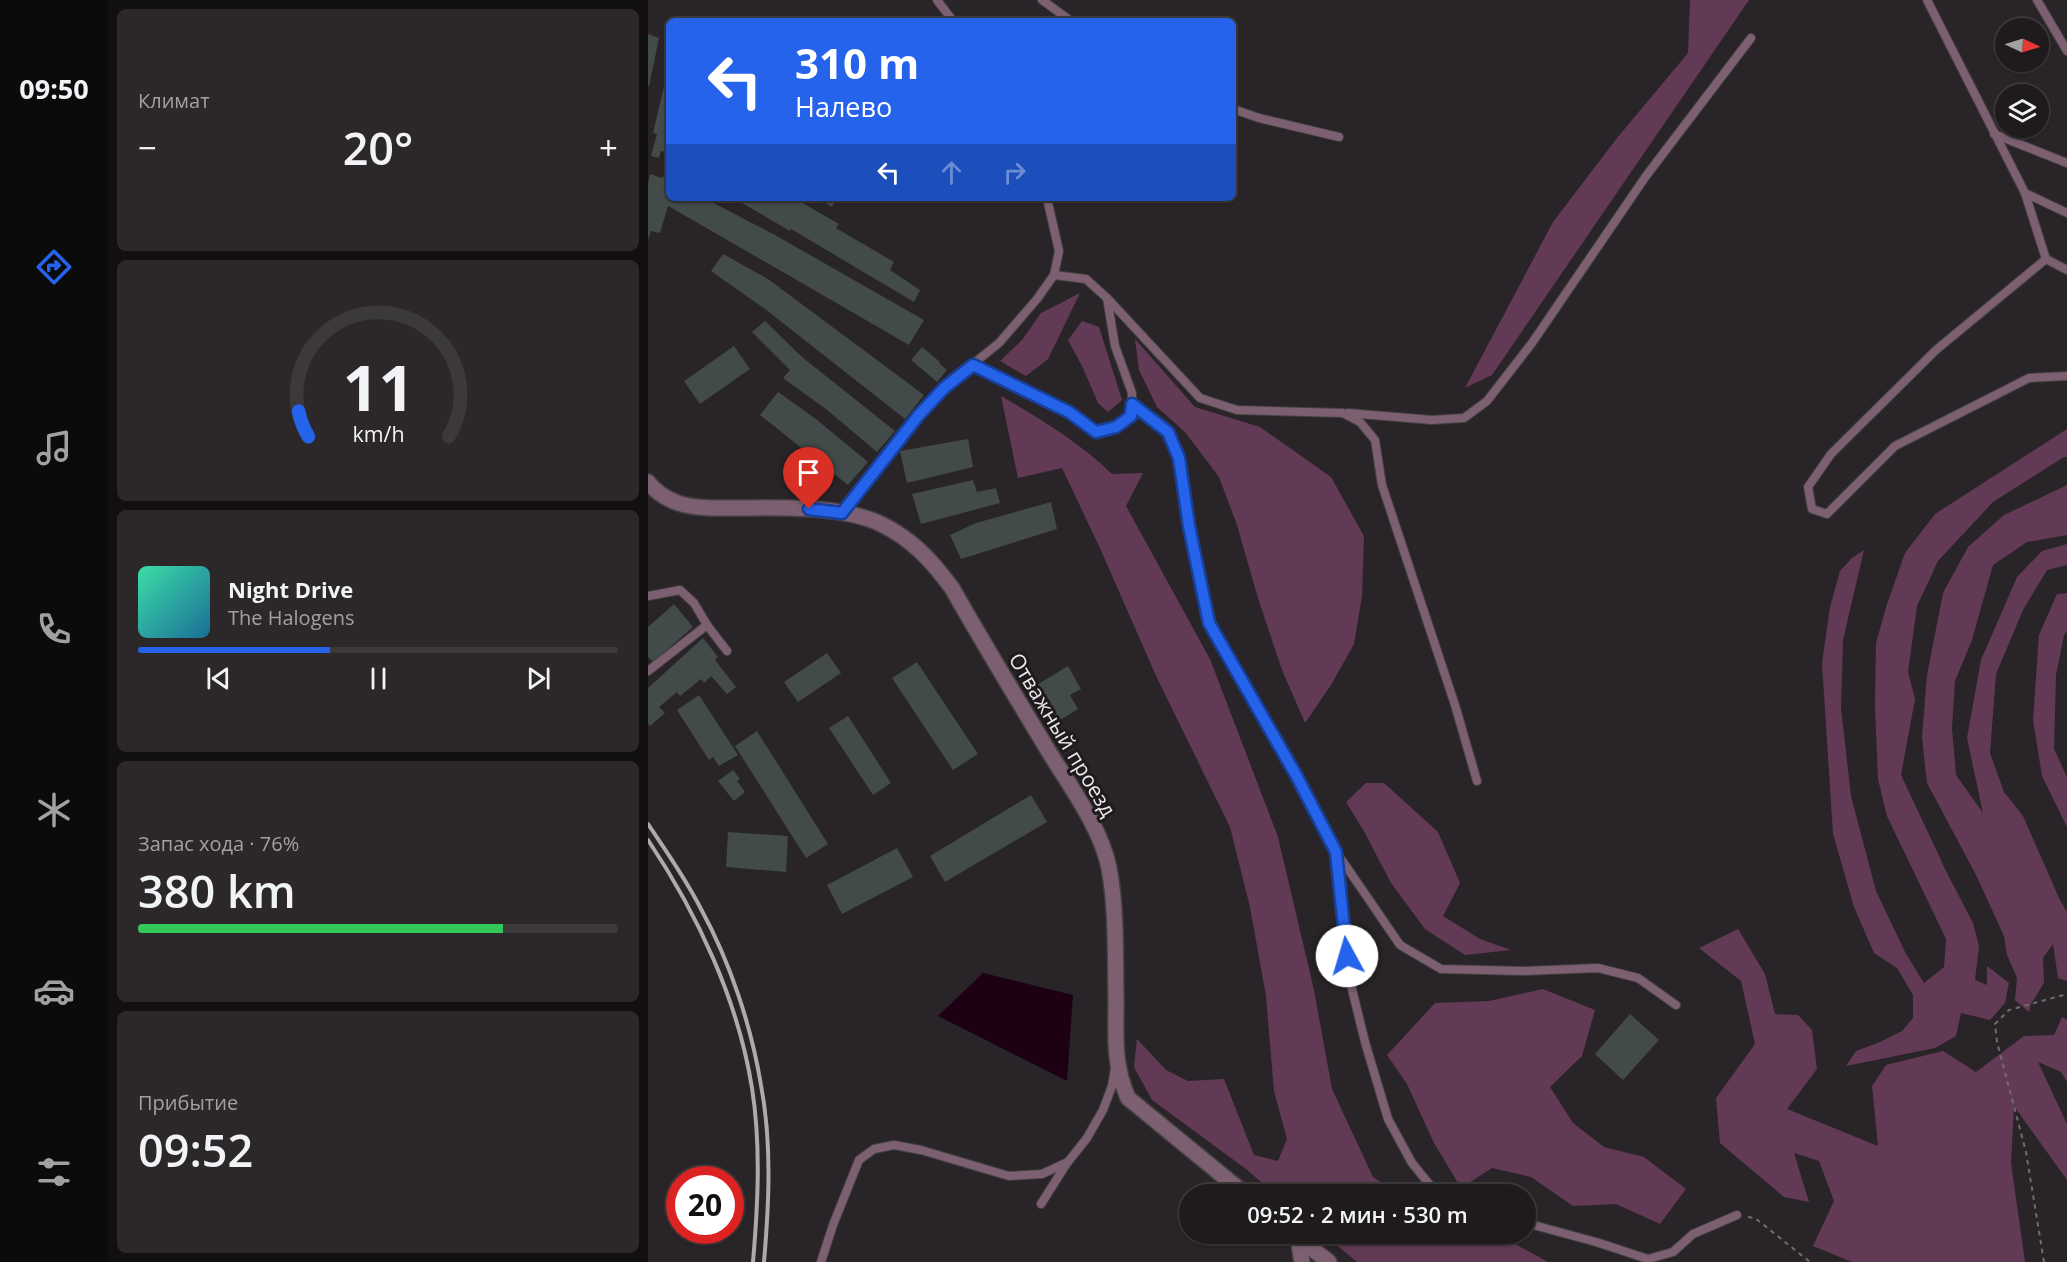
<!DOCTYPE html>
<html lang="ru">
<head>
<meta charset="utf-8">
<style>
	:root { --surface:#1f1b1d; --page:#2c282a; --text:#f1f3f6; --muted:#a1a1a4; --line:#3c393b; --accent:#2563eb }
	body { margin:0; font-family:"Open Sans",sans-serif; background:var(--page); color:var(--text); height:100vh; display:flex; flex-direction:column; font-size:22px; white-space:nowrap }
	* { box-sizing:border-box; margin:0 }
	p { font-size:20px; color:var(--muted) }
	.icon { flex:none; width:33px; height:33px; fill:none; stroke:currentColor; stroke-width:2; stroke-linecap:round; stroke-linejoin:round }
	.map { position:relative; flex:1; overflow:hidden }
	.sheet { display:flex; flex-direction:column; gap:9px; padding:9px; background:#110f10; width:540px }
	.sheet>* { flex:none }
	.banner { position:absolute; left:18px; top:18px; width:570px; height:183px; border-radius:9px; box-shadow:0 2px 4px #0004,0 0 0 2px var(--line); background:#2563eb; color:#fff; overflow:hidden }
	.needle { width:39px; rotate:94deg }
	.controls { position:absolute; left:1347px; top:18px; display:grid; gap:12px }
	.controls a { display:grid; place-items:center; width:54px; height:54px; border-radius:50%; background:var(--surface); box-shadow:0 2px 4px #0004,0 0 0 2px var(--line); font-size:30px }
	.speed { position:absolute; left:18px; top:1166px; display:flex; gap:12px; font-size:30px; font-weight:700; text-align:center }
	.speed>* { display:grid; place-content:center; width:78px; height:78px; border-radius:50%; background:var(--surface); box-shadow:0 2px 4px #0004,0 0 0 2px var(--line); line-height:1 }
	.speed .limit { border:9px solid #d22; background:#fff; color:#111 }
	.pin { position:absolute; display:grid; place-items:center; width:51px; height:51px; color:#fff; margin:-62px -26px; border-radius:50% 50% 50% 0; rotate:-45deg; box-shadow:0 0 6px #0007 }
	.pin .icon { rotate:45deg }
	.me { position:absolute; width:66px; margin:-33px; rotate:354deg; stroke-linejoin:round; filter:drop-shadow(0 0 4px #0008) }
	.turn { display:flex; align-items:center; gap:21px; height:126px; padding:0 30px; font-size:27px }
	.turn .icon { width:78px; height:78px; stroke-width:2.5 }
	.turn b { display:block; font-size:42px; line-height:51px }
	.lanes { display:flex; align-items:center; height:57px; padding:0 30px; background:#0003; justify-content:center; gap:30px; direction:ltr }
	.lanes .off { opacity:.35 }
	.big { font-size:45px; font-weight:600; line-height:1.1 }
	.sheet .card { flex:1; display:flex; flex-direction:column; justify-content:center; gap:9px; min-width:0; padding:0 21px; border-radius:9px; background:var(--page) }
	.sheet .dial { align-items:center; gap:0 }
	.dial svg { height:156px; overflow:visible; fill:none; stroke:var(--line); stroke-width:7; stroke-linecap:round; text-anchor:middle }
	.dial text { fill:var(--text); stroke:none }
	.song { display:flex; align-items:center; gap:18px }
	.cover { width:72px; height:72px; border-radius:9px; background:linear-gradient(135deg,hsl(160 70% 55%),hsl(200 70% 35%)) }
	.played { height:6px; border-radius:3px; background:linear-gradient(90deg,var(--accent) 40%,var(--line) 40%) }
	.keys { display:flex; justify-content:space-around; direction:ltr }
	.heat { display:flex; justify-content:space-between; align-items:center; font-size:33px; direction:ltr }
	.charge { height:9px; border-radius:4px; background:linear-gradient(90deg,#34c759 76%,var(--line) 0) }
	.trip { position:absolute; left:531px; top:1184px; width:357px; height:60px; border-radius:30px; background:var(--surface); box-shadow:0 2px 4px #0004,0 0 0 2px var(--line); font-weight:600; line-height:60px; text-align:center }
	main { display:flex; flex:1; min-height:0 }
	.tabs { display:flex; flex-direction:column; width:108px; justify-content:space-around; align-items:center; background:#0c0b0c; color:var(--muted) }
	.tabs .icon { width:42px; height:42px }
	.tabs .selected { color:var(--accent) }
	.tabs b { font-size:27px; color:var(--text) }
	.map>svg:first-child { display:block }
</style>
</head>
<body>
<main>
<nav class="tabs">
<b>09:50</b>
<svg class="icon selected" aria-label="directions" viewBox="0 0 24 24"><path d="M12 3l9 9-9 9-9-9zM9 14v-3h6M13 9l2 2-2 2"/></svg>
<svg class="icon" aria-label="music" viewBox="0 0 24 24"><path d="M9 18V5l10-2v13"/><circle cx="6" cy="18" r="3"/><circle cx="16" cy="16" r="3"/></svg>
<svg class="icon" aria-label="phone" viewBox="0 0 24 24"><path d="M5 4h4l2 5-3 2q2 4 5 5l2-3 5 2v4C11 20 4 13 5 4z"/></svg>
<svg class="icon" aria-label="climate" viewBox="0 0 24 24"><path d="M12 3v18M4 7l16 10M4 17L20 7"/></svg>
<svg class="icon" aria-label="car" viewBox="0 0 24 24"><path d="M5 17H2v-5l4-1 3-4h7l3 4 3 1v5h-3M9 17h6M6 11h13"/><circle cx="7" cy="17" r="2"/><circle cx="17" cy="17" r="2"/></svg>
<svg class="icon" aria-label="filters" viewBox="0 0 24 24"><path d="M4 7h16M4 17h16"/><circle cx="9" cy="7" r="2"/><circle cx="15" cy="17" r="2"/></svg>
</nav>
<section class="sheet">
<div class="card"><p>Климат</p>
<div class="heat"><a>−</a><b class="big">20°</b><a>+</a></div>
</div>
<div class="card dial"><svg viewBox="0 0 100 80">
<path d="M14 69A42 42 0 1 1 86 69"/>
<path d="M14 69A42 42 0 0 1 9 56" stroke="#2563eb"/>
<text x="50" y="56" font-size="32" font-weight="700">11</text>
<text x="50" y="72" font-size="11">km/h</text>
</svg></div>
<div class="card">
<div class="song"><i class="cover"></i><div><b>Night Drive</b><p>The Halogens</p></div></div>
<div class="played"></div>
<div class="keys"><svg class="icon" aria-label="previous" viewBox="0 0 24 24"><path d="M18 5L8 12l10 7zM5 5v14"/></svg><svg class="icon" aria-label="pause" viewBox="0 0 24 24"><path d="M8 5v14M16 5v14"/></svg><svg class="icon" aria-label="next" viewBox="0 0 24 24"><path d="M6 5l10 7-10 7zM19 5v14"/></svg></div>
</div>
<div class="card"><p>Запас хода · 76%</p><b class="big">380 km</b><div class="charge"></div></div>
<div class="card"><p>Прибытие</p><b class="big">09:52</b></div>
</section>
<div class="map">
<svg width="1419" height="1262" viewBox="0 0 1419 1262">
	<rect width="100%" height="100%" fill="#292427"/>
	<g fill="#633a55">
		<path d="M1042,0h59l-257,375 -27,13 88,-166 64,-84 71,-85z"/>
		<path d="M432,293l-32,66 -22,17 -26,-15 22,-21 19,-27z"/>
		<path d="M434,321l17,6 23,73 -14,12 -10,-9 -15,-35 -15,-28z"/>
		<path d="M487,339l60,68 65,20 71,50 33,59 -2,60 -8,48 -23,41 -26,38 -23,-53 -25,-75 -20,-70 -18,-48 -34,-45 -28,-25 -18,-37z"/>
		<path d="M353,396c40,23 78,46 111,78l31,-1 -17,33 84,153 68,178 36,153 18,99 41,88 26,17h-124l-29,-25 -94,-69 -18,-33 3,-28 29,31 22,11 36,-2 30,76 24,6 9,-22 -13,-48 -8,-95 -16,-89 -20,-80 -73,-149 -58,-132 -37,-78 -44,10z"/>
		<path d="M1419,429v28h-3l-71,45 -55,59 -21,45 -9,66 7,27 -14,76 46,98 26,50 6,23 -4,34 12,5v-19l22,17 -4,20 -15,17 -29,-7 -5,23 -21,12 -89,18 10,-15 24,-9 22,-11 11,-13v-23l-16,-27 -23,-15 -20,-46 -21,-73 -11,-171 8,-56 10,-36 12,-13 12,-8 -21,90 -2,68 10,88 25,95 29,61 19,31 20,-16 2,-28 -59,-123 -9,-37 -3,-73 1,-63 11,-39 18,-51 30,-39z"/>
		<path d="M1419,485v50l-40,7 -34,23 -21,75 -17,41 -3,47 4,47 27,38 -16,-75 14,-78 36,-83 25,-26 25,-7v21l-20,5 -24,40 -27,64 -6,79 14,39 19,24 36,82 8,14v69l-9,-3 -5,-34 -10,14 1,25 -13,21 -2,8 -14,-12 2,-22 -10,-23 -3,-19 -28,-61 -49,-92 -5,-46 5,-62 16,-82 25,-46 36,-32z"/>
		<path d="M1419,593v38l-3,4 -8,40 -2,74 13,28v50l-25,-51 -9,-56 6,-85 18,-41z"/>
		<path d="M718,783h18l54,49 22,51 -17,33 37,23 31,11 -46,5 -40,-26 -34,-46 -26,-50 -19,-31z"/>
		<path d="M1090,929l27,45 10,40 23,1 14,15 5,39 -30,40 91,37 -6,-60 14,-21 57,-14 33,21 48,-36 30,-1 8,-18 5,3v62l-6,-10 -23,-10 29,62v56l-53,-74 -3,57 14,99h-173l-39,-16 21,-45 -15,-40 -25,-8 15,49 -25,-5 -64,-54 -4,-45 39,-54 -14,-63 -42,-33z"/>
		<path d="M895,989l52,21 -13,46 -32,31 23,36 31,24 40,10 42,32 -26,35 -44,-20 -43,2 -42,-29 -39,-9 -31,20 -27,-45 -27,-59 -20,-29 48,-52 54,-2z"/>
		<path d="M674,1233h173l53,29h-191z"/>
	</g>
	<path fill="#1e0015" d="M335,973l90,22 -6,86 -129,-65z"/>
	<g fill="#424a4a">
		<path d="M0,34l11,4 -10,48h-1z"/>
		<path d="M20,69l1,84 -8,-2 -2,7 -8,-2 6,-22 -4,-1z"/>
		<path d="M2,174l12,4 1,-2 6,3v19h35l71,37 149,85 -15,25 -239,-138 -2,-1 -8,27 -9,-2 -3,9v-56z"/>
		<path d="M89,198h57l45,26 -3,4 58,34 -4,8 30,20 -6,12 -123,-73 -1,2 -48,-28 1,-2z"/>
		<path d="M169,198h20l-5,9z"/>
		<path d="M75,254l45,25 156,116 -19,24 -140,-110 -54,-38z"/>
		<path d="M117,321l37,36 93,74 -18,21 -50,-42 -44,-32 7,-8 -38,-38z"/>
		<path d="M86,346l16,23 -50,35 -16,-23z"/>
		<path d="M274,347l18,15 -1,1 8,7 -10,12 -26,-22z"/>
		<path d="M130,392l38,27 52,43 -20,23 -88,-70z"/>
		<path d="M320,439l5,28 -66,16 -7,-32z"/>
		<path d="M325,480l4,12 19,-4 4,15 -79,21 -9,-30z"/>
		<path d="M403,502l6,27 -96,30 -11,-24 26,-12z"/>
		<path d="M26,604l19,23 -40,35 -5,-5v-30z"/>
		<path d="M55,638l15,19 -3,3 21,27 -9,7 -16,-18 -7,7 -3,-4 -21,17 -3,-4 -18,15 6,6 -15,13 -2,-2v-36z"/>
		<path d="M179,653l14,20 -43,29 -14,-20z"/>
		<path d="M269,662l61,92 -25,16 -61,-92z"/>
		<path d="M420,666l13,23 -11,6 8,14 -26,16 -22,-36z"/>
		<path d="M51,695l39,60 -19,11 -6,-9 -4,3 -32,-50z"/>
		<path d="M200,716l43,67 -18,12 -44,-67z"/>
		<path d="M109,731l71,113 -22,14 -71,-112z"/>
		<path d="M85,770l7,9 -3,2 8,11 -11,9 -16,-20z"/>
		<path d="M383,795l16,27 -102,60 -15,-26z"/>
		<path d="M80,832l60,4 -2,36 -60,-5z"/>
		<path d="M249,848l16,29 -71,37 -15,-29z"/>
		<path d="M982,1014l29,26 -36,40 -28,-26z"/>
	</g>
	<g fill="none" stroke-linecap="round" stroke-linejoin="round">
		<defs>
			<g id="service">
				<path d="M289,0l16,21"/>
				<path d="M394,0l29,21"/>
				<path d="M1279,0l98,193 21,66 -110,91 -105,104 -23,33 4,22 15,5 68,-68 134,-68 38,-2"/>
				<path d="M1389,0l30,51"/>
				<path d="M585,109l26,9 80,19"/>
				<path d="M1346,134l73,29"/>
				<path d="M1377,193l42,20"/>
				<path d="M1398,259l21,11"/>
				<path d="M459,298l93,100 37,12 106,3 17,9 15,18 7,45 73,220 22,76"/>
				<path d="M325,365l96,47 27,20 20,-5 15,-11 1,-23 -17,-47 -8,-48 -21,-19 -32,-4"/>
				<path d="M484,404l36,28 11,25 10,69 20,97 87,152 40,77 13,125 16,65 23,77 24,44 22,27 9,4"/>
				<path d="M700,413l84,7 32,-2 23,-17 45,-58 114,-167 105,-138"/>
				<path d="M194,513l76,-97 25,-28 56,-45 38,-44 17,-24 5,-24 -12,-53"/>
				<path d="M0,596l32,-6 14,13 13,22"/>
				<path d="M0,671l59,-46 20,26"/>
				<path d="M689,853l63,92 41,24 82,2 75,-3 40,10 38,27"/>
				<path d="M393,1204l26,-41"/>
				<path d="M878,1223l70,19 52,17 25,-7 20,-18 44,-19"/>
				<path d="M173,1262l12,-37 26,-65 15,-11 20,-4 27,5 88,26 33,-2 26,-12 19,-24 16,-28 9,-24 3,-18"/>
			</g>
			<g id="minor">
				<path d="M0,482c7,9 19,17 30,21 18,6 40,5 59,5 43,0 104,-3 144,16 31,15 51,37 71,64 31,55 64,109 97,164 21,34 52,76 60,116 8,43 6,89 7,132 0,37 -3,63 12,98l117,96"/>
				<path d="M644,1233l37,29"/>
				<path d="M650,1238l4,24"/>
			</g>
		</defs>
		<use href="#service" stroke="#444042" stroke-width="10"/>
		<use href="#minor" stroke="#444042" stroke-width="18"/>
		<g stroke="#716c6f" stroke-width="2" stroke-dasharray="4.5 4.5" stroke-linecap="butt">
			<path d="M1100,1217l7,1 55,44"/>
			<path d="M1396,1262l-18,-110 -29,-110 -2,-18 14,-14 58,-16"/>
		</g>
		<use href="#service" stroke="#7c6071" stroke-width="8"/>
		<use href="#minor" stroke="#7c6071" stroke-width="15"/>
		<g stroke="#aea9ac" stroke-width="4">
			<path d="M0,824c18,27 38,55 53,85 29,53 50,116 60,176 11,58 8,119 3,177"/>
			<path d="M0,840c49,73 90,160 104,248 9,57 6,116 1,174"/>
		</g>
	</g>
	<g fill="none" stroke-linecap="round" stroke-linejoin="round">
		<defs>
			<path id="route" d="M161,509l33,4 76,-97 26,-28 29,-23 96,47 27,20 20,-5 15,-11 1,-12 36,28 11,26 10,68 20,97 87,152 40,77 11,104"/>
		</defs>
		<use href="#route" stroke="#184099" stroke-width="15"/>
		<use href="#route" stroke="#2563eb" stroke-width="10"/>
	</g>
	<g text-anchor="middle" stroke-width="6" stroke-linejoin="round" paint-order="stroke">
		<g font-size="21" fill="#ede9eb" stroke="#1f1a1d">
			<text transform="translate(414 735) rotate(59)" y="7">Отважный проезд</text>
		</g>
	</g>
</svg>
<div class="controls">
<a><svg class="needle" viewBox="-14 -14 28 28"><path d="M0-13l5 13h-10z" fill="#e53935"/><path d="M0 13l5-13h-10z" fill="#a1a1a4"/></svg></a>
<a><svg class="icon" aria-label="layers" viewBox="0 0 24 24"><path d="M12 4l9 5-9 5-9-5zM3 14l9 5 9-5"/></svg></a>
</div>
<div class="speed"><div class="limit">20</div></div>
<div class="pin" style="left:161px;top:509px;background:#d93025"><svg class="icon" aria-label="arrive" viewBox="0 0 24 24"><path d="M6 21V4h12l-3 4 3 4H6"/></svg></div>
<svg class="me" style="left:699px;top:956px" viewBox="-20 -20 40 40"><circle r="19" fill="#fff"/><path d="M0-13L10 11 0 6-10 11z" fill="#2563eb"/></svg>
<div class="trip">09:52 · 2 мин · 530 m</div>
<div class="banner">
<div class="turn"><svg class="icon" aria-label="left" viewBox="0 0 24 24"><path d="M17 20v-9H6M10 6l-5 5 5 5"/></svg><div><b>310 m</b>Налево</div></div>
<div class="lanes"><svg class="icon" aria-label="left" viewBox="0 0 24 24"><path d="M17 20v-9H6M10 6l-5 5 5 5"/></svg><svg class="icon off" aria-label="ahead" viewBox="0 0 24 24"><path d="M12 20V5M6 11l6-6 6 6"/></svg><svg class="icon off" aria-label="right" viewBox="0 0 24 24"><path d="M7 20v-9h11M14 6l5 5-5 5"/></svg></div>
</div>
</div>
</main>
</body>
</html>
